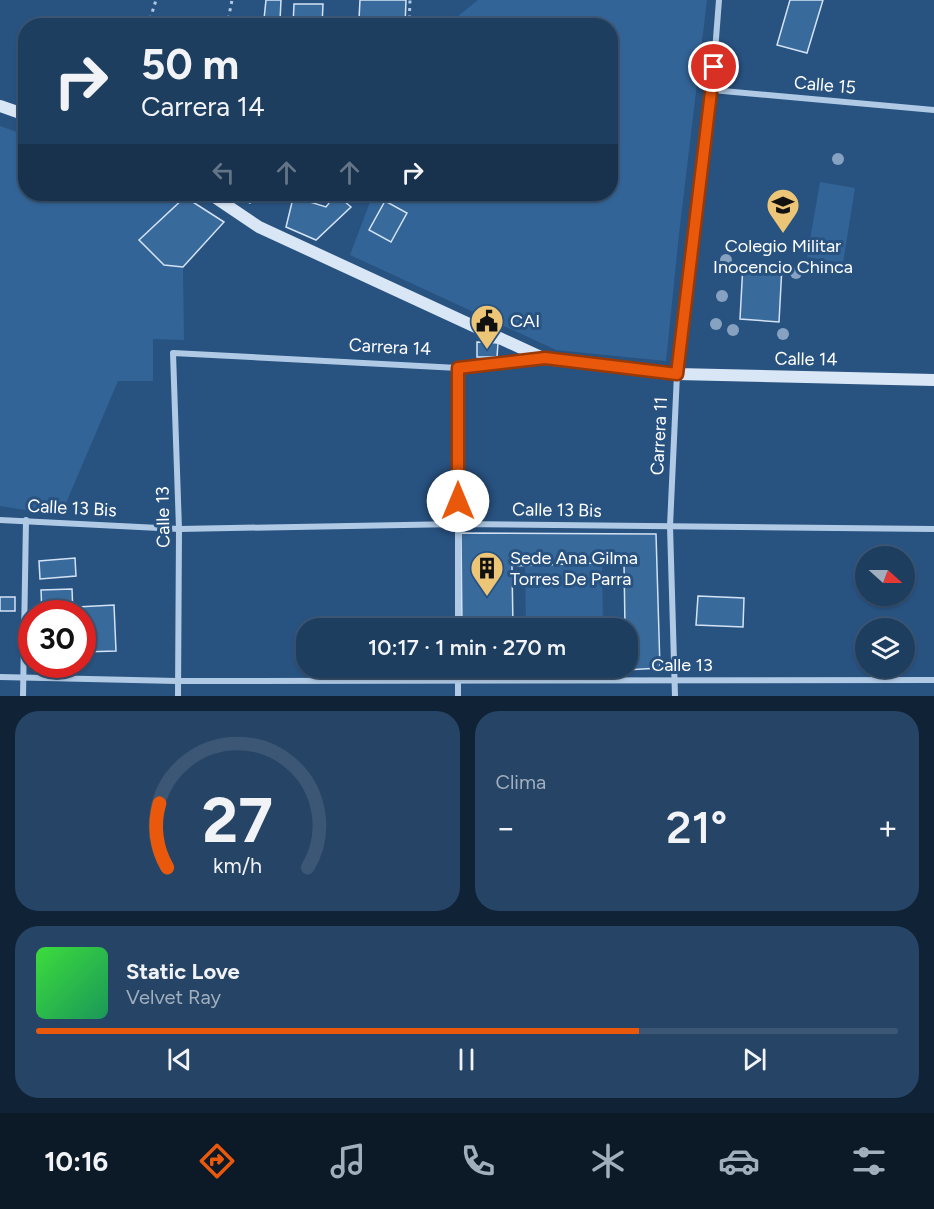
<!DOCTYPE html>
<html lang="es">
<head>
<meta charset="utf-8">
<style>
	:root { --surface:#1e3e60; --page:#264566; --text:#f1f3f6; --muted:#a1aebd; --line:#3c5775; --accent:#ea580c }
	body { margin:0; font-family:Figtree,sans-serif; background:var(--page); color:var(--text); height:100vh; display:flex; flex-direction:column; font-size:22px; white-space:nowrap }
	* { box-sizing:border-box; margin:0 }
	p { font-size:20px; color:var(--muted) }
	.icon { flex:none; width:33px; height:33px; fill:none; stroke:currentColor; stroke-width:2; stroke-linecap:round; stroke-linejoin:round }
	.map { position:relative; height:696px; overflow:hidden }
	.details { display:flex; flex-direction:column; gap:15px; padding:15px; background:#102235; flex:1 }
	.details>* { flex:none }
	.guide { position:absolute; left:18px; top:18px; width:600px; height:183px; border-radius:24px; box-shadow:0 2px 4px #0004,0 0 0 2px var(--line); background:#1e3e60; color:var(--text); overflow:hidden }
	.needle { width:39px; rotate:111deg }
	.controls { position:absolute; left:855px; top:546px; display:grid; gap:12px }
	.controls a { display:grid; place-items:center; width:60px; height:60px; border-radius:50%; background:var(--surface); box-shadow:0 2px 4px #0004,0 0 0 2px var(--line); font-size:30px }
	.speed { position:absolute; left:18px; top:600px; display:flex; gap:12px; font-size:30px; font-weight:700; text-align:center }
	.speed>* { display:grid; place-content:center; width:78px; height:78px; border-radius:50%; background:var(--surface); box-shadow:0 2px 4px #0004,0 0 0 2px var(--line); line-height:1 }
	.speed .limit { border:9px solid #d22; background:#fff; color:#111 }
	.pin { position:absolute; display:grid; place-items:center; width:51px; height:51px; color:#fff; margin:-26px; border:3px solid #fff; border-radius:50%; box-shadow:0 2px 6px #0007 }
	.me { position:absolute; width:66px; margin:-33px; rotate:0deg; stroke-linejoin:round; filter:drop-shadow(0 0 4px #0008) }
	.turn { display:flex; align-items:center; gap:21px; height:126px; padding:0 24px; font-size:27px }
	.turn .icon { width:78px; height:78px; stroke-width:2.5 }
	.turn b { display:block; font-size:42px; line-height:51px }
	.lanes { display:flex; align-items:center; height:57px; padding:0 24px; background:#0003; justify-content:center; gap:30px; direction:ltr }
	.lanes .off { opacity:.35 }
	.big { font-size:45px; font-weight:600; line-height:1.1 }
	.details .tile { flex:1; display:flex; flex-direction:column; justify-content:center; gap:9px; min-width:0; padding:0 21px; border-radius:24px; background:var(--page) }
	.details .dial { align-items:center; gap:0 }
	.dial svg { height:156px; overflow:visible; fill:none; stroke:var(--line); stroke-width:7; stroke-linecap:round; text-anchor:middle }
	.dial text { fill:var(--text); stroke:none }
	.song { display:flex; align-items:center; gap:18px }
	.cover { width:72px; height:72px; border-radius:9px; background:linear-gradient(135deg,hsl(120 70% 55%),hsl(150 70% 35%)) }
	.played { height:6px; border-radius:3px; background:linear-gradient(90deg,var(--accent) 70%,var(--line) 70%) }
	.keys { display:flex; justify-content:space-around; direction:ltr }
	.heat { display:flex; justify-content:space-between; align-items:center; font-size:33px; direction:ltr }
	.details .tiles { flex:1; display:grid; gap:15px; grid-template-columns:1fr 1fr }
	.tile:last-child { grid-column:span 2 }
	.trip { position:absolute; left:296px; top:618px; width:342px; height:60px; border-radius:24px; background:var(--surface); box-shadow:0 2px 4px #0004,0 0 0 2px var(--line); font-weight:600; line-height:60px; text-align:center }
	.menu { display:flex; height:96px; justify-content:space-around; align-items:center; background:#0c1926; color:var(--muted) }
	.menu .icon { width:42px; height:42px }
	.menu .active { color:var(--accent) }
	.menu b { font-size:27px; color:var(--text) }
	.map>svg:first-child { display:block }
</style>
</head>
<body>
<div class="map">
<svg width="934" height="696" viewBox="0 0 934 696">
	<rect width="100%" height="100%" fill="#285280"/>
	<g fill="#336497">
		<path d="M478,0h229l-28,234 -13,127 -110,-11 -206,-95 23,-61h237v-168l-163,-1z"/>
		<path d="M0,126l25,9 1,59h152l7,3 -46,43 25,25 19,2 1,73 -31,-1v42h-35l-52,122 -9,12 -57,-9z"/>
		<path d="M820,182l35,6 -12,75 -36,-6z"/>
		<path d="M602,564l1,64h-77l-1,-63z"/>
	</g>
	<g fill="#396a9c" stroke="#d3e3f5" stroke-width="1.5">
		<path d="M266,0h15l-1,21 -16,-2z"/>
		<path d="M360,0h46l-1,26h-28v-6l-18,-1z"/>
		<path d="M790,0h33l-16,53 -30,-8z"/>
		<path d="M294,4h29l-1,22h-29z"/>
		<path d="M233,194h28l-11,9z"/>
		<path d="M294,194h18l-2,8 16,5 10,-13 15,13 -35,33 -30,-13z"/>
		<path d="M185,197l39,25 -41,45 -19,-2 -25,-25z"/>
		<path d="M385,201l22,12 -16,29 -22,-12z"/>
		<path d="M743,264l39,2 -3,56 -39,-3z"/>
		<path d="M477,342l21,1 -1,14h-20z"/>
		<path d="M461,533l195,1 4,134 -34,2 1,-42h-2l-1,-66 -112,4 1,62h-51z"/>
		<path d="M75,558l1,18 -36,3 -1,-18z"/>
		<path d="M72,589l1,25h-31l-1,-24z"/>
		<path d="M698,596l46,2 -1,29 -47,-2z"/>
		<rect x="0" y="597" width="15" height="14"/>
		<path d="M114,605l2,46 -34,1v-38h-4l-1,-7z"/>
	</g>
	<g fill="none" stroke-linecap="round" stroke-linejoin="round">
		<g stroke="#b0cae5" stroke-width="3" stroke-dasharray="3 4.5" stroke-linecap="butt">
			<path d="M148,26l8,-26"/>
			<path d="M227,26l5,-26"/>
			<path d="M409,26l1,-26"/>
		</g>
		<g stroke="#b0cae5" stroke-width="6">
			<path d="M712,90l222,20"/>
			<path d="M0,520l179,9 279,-5 476,5"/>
			<path d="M458,628v-260"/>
			<path d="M458,668v28"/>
			<path d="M0,677l177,4 757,-1"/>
			<path d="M23,696l3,-176"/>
			<path d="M178,696l1,-167 -6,-176 285,15 81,-9"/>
			<path d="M675,696l-5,-170 7,-152 35,-284 7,-90"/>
		</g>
		<g stroke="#d9e6f5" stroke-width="12">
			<path d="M0,106l26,9"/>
			<path d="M210,194l49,33 286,132 132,15 257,6"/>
		</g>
	</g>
	<g fill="#86a2c0">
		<circle cx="838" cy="159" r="6"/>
		<circle cx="726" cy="260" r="6"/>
		<circle cx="796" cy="273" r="6"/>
		<circle cx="722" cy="296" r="6"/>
		<circle cx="716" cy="324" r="6"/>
		<circle cx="733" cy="330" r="6"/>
		<circle cx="783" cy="334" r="6"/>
	</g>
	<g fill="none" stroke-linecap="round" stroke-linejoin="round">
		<defs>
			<path id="route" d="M458,501v-133l87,-10 132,16 37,-307"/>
		</defs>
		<use href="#route" stroke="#983908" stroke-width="15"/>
		<use href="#route" stroke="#ea580c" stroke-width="10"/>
	</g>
	<defs>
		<symbol id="school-pin" viewBox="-11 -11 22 30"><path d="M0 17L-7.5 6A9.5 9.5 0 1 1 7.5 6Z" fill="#edc576" stroke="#285280"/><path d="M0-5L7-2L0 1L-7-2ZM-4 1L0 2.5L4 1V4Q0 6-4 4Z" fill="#111"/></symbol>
		<symbol id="civic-pin" viewBox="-11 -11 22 30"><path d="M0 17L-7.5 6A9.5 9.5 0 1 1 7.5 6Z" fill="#edc576" stroke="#285280"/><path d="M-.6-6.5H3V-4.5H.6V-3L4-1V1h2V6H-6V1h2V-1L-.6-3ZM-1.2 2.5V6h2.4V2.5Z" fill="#111"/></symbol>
		<symbol id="building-pin" viewBox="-11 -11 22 30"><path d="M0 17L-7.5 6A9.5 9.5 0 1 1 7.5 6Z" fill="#edc576" stroke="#285280"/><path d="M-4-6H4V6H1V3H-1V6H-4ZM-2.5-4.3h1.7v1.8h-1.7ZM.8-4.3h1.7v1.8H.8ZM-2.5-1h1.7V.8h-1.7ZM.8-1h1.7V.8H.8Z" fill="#111"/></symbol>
	</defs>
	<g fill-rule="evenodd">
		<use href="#school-pin" x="764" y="186" width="38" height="52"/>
		<use href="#civic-pin" x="468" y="302" width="38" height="52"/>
		<use href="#building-pin" x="468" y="549" width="38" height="52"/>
	</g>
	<g text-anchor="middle" stroke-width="6" stroke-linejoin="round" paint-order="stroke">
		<g font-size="18" fill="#fff" stroke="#285280">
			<text transform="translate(825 85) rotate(5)" y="6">Calle 15</text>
			<text transform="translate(390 347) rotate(3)" y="6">Carrera 14</text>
			<text transform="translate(806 359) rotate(1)" y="6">Calle 14</text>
			<text transform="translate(659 436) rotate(-87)" y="6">Carrera 11</text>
			<text transform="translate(72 508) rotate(3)" y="6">Calle 13 Bis</text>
			<text transform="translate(557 510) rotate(1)" y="6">Calle 13 Bis</text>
			<text transform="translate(163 517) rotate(-91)" y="6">Calle 13</text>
			<text x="682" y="671">Calle 13</text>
		</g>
		<g font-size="18" fill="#fff" stroke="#285280" text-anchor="start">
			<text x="783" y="252" text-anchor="middle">Colegio Militar<tspan x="783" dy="21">Inocencio Chinca</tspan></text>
			<text x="510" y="327">CAI</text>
			<text x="510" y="564">Sede Ana Gilma<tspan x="510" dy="21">Torres De Parra</tspan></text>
		</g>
	</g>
</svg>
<div class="controls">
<a><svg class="needle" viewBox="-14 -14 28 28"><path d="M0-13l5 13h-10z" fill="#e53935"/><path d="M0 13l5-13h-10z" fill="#a1aebd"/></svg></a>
<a><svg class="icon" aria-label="layers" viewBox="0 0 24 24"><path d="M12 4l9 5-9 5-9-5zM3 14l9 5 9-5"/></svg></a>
</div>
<div class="speed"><div class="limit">30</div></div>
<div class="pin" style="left:714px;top:67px;background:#d93025"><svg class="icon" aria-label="arrive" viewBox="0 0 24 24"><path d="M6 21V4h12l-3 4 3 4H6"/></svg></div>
<svg class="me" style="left:458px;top:501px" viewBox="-20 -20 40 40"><circle r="19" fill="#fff"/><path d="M0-13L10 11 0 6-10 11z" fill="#ea580c"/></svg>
<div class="trip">10:17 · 1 min · 270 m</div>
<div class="guide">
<div class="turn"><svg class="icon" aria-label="right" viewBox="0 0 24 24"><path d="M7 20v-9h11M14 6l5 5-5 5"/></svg><div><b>50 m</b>Carrera 14</div></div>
<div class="lanes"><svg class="icon off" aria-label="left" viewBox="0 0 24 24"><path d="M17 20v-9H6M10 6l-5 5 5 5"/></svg><svg class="icon off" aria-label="ahead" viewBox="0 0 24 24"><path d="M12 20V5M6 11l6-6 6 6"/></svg><svg class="icon off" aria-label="ahead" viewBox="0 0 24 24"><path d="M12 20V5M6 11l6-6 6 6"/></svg><svg class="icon" aria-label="right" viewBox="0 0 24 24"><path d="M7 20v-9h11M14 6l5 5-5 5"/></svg></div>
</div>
</div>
<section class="details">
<div class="tiles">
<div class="tile dial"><svg viewBox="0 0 100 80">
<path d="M14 69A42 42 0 1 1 86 69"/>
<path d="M14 69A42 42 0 0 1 10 36" stroke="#ea580c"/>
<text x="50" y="56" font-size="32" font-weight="700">27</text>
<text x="50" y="72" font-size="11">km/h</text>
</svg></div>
<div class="tile"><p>Clima</p>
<div class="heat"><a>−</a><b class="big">21°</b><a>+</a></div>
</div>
<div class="tile">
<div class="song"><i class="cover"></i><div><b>Static Love</b><p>Velvet Ray</p></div></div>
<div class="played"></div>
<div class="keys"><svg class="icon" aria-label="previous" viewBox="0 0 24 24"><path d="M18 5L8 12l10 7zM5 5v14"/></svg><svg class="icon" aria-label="pause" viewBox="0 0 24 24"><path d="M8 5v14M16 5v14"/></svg><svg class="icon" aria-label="next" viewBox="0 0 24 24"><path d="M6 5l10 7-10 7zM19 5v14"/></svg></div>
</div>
</div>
</section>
<nav class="menu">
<b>10:16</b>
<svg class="icon active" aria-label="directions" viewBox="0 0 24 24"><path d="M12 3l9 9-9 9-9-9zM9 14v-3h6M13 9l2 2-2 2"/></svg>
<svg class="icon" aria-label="music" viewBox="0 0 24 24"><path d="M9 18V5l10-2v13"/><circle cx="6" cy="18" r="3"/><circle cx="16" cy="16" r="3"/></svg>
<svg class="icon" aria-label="phone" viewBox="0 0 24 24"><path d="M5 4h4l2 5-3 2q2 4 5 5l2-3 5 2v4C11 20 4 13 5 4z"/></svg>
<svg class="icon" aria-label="climate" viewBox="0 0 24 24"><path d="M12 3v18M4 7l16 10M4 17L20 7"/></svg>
<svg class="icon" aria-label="car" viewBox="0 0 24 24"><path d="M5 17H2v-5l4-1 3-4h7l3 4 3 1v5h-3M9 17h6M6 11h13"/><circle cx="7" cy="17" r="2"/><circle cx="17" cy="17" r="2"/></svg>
<svg class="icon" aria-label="filters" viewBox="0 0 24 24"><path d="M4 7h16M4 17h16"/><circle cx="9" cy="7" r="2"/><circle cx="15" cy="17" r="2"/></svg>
</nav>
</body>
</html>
